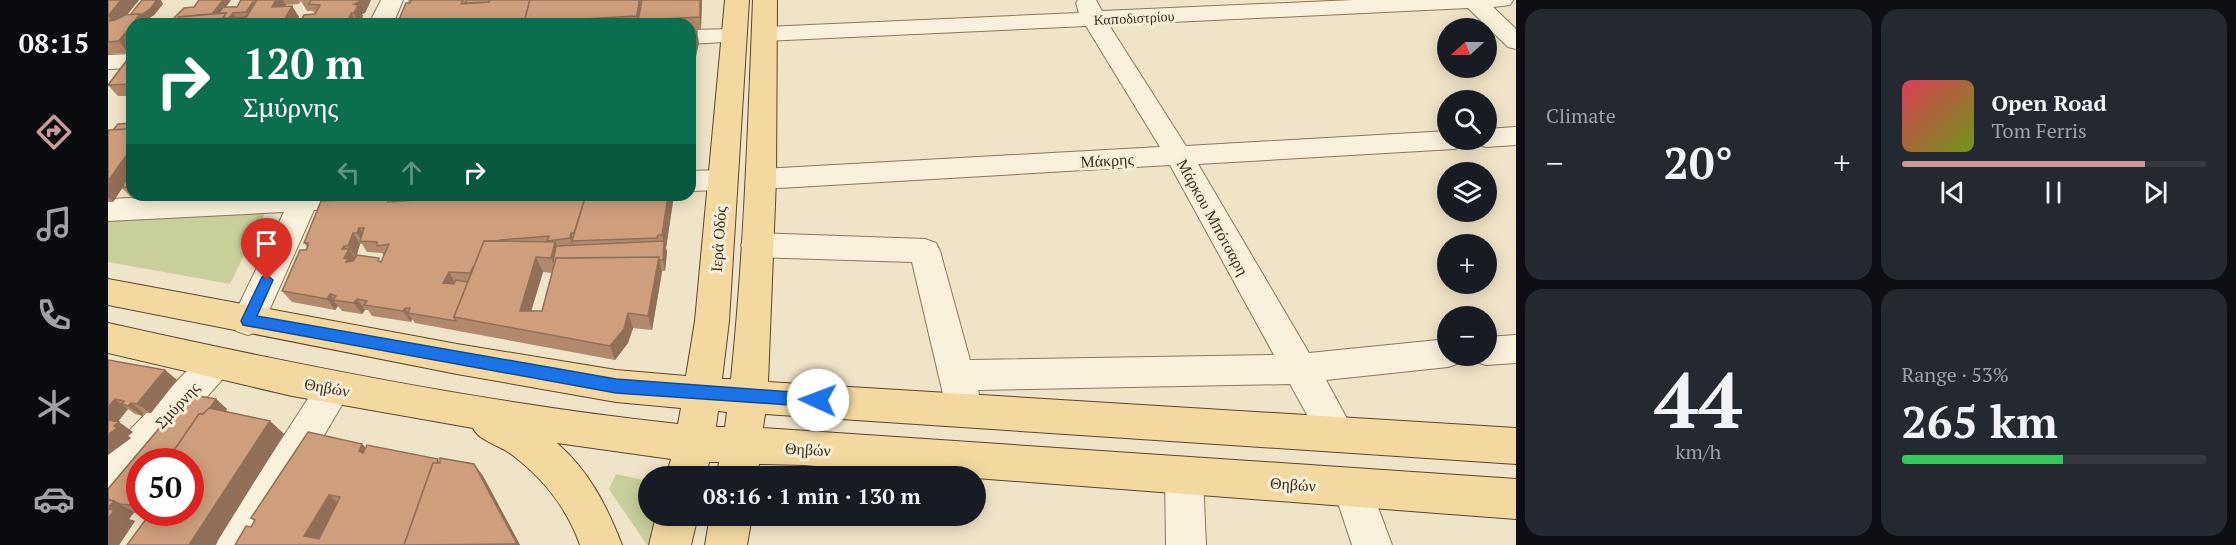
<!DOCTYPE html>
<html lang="en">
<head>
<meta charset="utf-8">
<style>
	:root { --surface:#171b24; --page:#242831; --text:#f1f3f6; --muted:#9ea1a6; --line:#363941; --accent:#cc999b }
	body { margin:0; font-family:"PT Serif",serif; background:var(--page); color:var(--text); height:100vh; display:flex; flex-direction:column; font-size:22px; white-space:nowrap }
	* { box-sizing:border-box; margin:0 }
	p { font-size:20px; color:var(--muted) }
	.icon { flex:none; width:33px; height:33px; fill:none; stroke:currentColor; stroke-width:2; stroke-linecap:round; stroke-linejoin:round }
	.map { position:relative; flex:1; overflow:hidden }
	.side { display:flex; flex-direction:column; gap:9px; padding:9px; background:#0d0f14; width:720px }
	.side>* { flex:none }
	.banner { position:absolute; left:18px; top:18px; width:570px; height:183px; border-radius:18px; box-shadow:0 3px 15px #0003; background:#0b6e4f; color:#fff; overflow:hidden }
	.needle { width:39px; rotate:249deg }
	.buttons { position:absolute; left:1329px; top:18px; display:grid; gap:12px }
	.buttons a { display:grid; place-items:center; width:60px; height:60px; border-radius:50%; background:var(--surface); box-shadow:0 3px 15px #0003; font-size:30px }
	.speed { position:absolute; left:18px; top:448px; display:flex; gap:12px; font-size:30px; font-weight:700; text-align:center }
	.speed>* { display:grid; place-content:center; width:78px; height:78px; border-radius:50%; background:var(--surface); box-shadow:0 3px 15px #0003; line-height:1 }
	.speed .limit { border:9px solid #d22; background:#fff; color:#111 }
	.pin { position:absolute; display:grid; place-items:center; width:51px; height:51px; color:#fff; margin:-62px -26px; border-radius:50% 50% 50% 0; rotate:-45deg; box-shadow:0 0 6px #0007 }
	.pin .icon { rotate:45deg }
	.me { position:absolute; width:66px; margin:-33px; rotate:272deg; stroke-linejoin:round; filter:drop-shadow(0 0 4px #0008) }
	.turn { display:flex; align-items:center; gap:21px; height:126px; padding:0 18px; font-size:27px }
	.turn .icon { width:78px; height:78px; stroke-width:2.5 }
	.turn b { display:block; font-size:42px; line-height:51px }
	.lanes { display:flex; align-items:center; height:57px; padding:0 18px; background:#0003; justify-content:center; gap:30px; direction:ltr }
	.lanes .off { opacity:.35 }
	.big { font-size:45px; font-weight:700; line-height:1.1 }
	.side .widget { flex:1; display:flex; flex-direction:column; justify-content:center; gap:9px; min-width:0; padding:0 21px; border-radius:18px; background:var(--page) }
	.side .dial { align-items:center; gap:0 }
	.dial b { font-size:78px; line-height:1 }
	.song { display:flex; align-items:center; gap:18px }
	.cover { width:72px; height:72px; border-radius:9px; background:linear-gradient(135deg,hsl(350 70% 55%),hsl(80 70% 35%)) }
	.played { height:6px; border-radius:3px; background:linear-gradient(90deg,var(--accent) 80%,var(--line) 80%) }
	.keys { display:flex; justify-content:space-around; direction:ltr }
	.heat { display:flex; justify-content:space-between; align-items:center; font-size:33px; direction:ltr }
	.charge { height:9px; border-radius:4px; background:linear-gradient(90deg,#34c759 53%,var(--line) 0) }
	.side .tiles { flex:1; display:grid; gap:9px; grid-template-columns:repeat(2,1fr) }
	.trip { position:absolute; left:530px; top:466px; width:348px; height:60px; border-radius:30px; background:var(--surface); box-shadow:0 3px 15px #0003; font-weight:700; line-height:60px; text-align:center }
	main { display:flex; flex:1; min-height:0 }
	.menu { display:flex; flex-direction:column; width:108px; justify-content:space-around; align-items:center; background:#090b0e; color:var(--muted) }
	.menu .icon { width:42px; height:42px }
	.menu .active { color:var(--accent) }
	.menu b { font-size:27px; color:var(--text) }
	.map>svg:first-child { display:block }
</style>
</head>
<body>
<main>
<nav class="menu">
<b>08:15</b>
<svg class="icon active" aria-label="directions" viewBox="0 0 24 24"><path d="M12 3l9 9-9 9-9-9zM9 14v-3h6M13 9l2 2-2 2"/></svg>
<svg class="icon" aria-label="music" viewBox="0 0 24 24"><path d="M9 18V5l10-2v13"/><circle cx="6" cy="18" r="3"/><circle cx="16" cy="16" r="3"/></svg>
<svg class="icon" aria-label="phone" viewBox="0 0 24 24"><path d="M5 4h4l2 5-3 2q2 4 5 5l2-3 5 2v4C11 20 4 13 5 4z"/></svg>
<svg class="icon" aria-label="climate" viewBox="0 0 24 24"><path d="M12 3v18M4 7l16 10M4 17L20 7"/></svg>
<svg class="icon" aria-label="car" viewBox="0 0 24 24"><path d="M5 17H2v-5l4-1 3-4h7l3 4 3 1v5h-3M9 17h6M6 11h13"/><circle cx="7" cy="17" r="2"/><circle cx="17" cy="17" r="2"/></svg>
</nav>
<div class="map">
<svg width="1408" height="545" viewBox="0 0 1408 545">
	<rect width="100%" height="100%" fill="#f0e4c8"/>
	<g fill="#c9cf9b">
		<path d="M158,211l-36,73 -122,-22v-43z"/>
		<path d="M508,474l32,7v35h12l-10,29h-3l-38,-56z"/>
	</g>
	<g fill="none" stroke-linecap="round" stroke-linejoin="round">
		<defs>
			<g id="minor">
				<path d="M273,0h22l-10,24h-24z"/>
				<path d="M970,0h18l6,11 252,-11h159l-3,5 -17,2 23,22v20l-8,-2 -40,-39 -359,17 77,121 262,-15v9h19l-3,6 -10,3 -256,15 111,189 139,-14v17h16l-4,7 -12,4 -122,13 30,55 -5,12 -13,5 -13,-5 -35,-63 -312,6 1,4 -5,11 -13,5 -13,-5 -5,-11 -31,-132 -156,-5 -11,-4 -4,-8 4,-8 11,-4 169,6 11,4 4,8 30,109 304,-5 -104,-190 -409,24 -10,-3 -4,-7 4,-7 10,-3 399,-22 -74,-121 -321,15 -8,-2 -4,-5 4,-5 8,-2 314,-14 -3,-10z"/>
				<path d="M626,29l8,2 4,5 -4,5 -52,3v-14z"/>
				<path d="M24,54v14l-24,1v-14z"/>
				<path d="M1408,127v18l-30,2 -10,-3 -3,-4h13v-11z"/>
				<path d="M614,170l10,3 4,7 -4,7 -10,3 -32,1v-20z"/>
				<path d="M87,195h223l-4,7 -10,3 -90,5 -54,121 -12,4 -12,-4 -5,-10 53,-109 -176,9v-22z"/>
				<path d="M1408,335v28l-30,2 -12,-4 -3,-5h15v-19z"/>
				<path d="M109,347l12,5 5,10 -5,10 -74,83 -8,7h-7v6l-19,16 -13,5v-41l21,-17 76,-79z"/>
				<path d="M226,373l12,4 6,11 -93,157h-43l6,-14 100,-154z"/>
				<path d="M1076,459l13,5 6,13 3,68h-40l-1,-68 6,-13z"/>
				<path d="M1244,470l14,5 26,70h-40l-19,-57 5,-13z"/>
			</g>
			<g id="major">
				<path d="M617,0h24l-20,321 -7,58h9c13,-126 17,-252 22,-379h24l-1,179 -8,203 748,46v36l-751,-50 -2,14 753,51v40l-712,-54 -45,-1 -2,13h-40l2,-15h-10l-3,15h-40l5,-18 -114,-16c32,28 50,63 65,102h-42c-13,-37 -38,-68 -69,-91 -12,-9 -32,-13 -38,-26l-181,-32 -184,-43v-30c188,42 378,80 570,101l3,-16 -65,-6 -159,-28 -349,-69v-26l349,65 159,26 70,6 9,-55zM610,411l9,1 -2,15h-9z"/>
				<path d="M548,516h42l-7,29h-42z"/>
				<path d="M602,516h42l-5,29h-42z"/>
			</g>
		</defs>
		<use href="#minor" stroke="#8d765c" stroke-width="2"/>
		<use href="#major" stroke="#5b4430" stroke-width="2"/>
		<use href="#minor" fill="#faf1dc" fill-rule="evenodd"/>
		<use href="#major" fill="#f3d9a0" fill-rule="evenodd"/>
	</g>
	<g fill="#b2896c" fill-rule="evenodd">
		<path d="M0,0h31l-12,15 36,-11 -9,11 -9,6 -17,32 -20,1z"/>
		<path d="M91,0h32l-5,7h11l4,-7h130l-6,13 -3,1 1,2 -3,8h-61l16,-10 -2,-3h-6l-6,-10 -2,3 -13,1v1h6l7,11 -128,4 23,-14z"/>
		<path d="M300,0h294l-1,29h-11v-5h-293l12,-21z"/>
		<path d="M24,59v37h-14l-10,-11z"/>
		<path d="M24,123v72h109l-56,4 -3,-4 -49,4 -11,-11 -9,14h-5v-72h5z"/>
		<path d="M348,195h218l-8,53 1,4 -2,19h-3l-10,59 -19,-2 -5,15 -13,17 -200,-37 -3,-4 -1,3 -39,-6 -4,-6h-3l-3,4 -20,-3 -4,-5 -3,4 -43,-8 -10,-11 25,-44 -3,-4 87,-41 57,-4zM252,244h2l5,8 15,1 2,3 -3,5 -24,-6zM435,272l9,1 -10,38h-11z"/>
		<path d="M0,360l57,10 12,10 -26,33h-7l-2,3 -7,-2 -7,-5 -10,13 15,10 -5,4 3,2 -23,17z"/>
		<path d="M80,394l28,5 11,10 -1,3 44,9 14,13 -69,111h-88l19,-26h7l3,-4 -22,-2 -5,6 6,2 -16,24h-11v-57zM32,462h50v51h-50z"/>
		<path d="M254,444l4,4 74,13 34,3 9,12 37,69h-285l16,-18 3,-6 -3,-3z"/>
	</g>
	<g fill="#916f58">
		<path d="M13,0h18l-22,27 -9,-11z"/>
		<path d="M49,0h4l2,4 -9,11 -9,6 2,3h-15l8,-10z"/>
		<path d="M115,0h8l-14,19h-9z"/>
		<path d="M168,0h7l3,5 -7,13 -7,-11z"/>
		<path d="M252,0h11l-6,13 -3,1 1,2 -4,8 -5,-11v-9z"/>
		<path d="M531,0h2l-3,20 -1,-4z"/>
		<path d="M592,0h2l-1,29 -1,-12z"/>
		<path d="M145,2l3,6 -6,10 -4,-6z"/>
		<path d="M184,6l7,11 -4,7h-13z"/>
		<path d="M118,13h7l4,6 -4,5h-14z"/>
		<path d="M243,13l6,11h-10z"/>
		<path d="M24,24v23l-4,6 -9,-12z"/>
		<path d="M589,31l2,12 -7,32 -2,18v-30z"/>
		<path d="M23,149l1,2v23l-19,28 -5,-5v-16z"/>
		<path d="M560,195h6l-8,53 1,4 -2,19 -2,-11 1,-16 -2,-9z"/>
		<path d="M251,228l8,11 -5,2 -5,-8z"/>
		<path d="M245,233l7,11 -4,13 -8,-11z"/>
		<path d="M463,233l3,8h-2l2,8 -4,-11z"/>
		<path d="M447,242l6,15 -8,5 -2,-4z"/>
		<path d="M236,246l4,5 1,-2 7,11 -2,13 -10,-15 -2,-9z"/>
		<path d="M428,257l7,15 -16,53 -7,-14z"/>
		<path d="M551,257l3,15 -10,58 -4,-14z"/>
		<path d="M341,272l6,11 -5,10 -7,-10z"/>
		<path d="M222,294l5,7 -2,-1 5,6 -3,4 -8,-11z"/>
		<path d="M249,299l8,11 -3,4 -8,-11z"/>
		<path d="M297,308l7,11 -1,3 -8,-11z"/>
		<path d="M520,313l5,15 -5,15 -13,17 -5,-14z"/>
		<path d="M57,370l12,10 -26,33 -14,-9z"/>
		<path d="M7,399l13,10 -14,17 5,-4 14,10 -5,4 3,2 -23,17v-48z"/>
		<path d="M108,399l11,10 -37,57 -16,-4z"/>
		<path d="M23,403l13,10 -2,3 -14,-10z"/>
		<path d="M162,421l14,13 -69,111h-26z"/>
		<path d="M254,444l9,9 -3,7 -9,-9z"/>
		<path d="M366,464l9,12 37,69h-4z"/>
		<path d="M221,495l10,9 -24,40 -11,-8z"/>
		<path d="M6,501l20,11 -5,7 6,2 -16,24h-11v-37z"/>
	</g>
	<g fill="#cf9f7d" stroke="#916f58" stroke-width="1.5" fill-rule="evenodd">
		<path d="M0,0h13l-13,16z"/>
		<path d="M34,0h15l-7,9 -9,6 -1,-1 -10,1z"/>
		<path d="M91,0h24l-11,14 -33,3 -4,7h-13l2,-2 7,-1 13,-13 10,-1z"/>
		<path d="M133,0h16l-1,2h-3l-7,10 -13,1 -4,5 17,-1 -4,7h-17l4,-6h-7l4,-5h-7l4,-6h14z"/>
		<path d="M149,0h19l-4,7 20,-1 -10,18h-40z"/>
		<path d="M203,0h49l-1,2 -5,2 4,1 -4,8h-3l-4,11h-48l5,-9 11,-1 5,-9 -11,-1z"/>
		<path d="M303,0h52l-2,4 28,-2v-2h41l-6,22 1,2h-128l9,-21h4z"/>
		<path d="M359,0h22v2l-24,1z"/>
		<path d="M422,0h109l-2,16 -113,6z"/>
		<path d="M534,0h58v17l-62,3z"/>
		<path d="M118,13l-7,11h-44l4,-7z"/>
		<path d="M32,14l-21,27 -11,1v-21l7,-1 10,-5z"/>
		<path d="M582,31h7l-7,35z"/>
		<path d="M24,59v25l-24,1 19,-25z"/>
		<path d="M24,123v6l-19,1 5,-6z"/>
		<path d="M24,129v20h-1l-23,32v-51z"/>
		<path d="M24,171v16h-10z"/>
		<path d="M348,195h130l-12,38h-3l-1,5 -23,3 2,-5 -49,4v1h-16l-10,26h-1l-3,6 -21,-1 -6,11 11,1 2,-4 12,2 -14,35 2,4 -48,-8 2,-5h-5l-2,3 -39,-6 3,-4 -10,-2 -3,4 -21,-3 3,-4 -6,-2 -3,5 -45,-8 18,-41h6l2,-4v-3h-4l17,-42 68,-3 -1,4 60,-4 1,-2zM251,228h5l-4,13 17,1v4l12,-2 -8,18 -3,-1 1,-3 -22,-3 -4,6 -7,1 2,-3 -4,-1 5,-9h-7l2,-3h4l5,-13h4z"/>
		<path d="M478,195h82l-6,40h-4l-1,3 -85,3z"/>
		<path d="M376,241l71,1 -4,16 -15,-1 -16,54h22l14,-53 103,-1 -11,59 -20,-3 -4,16 -14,17 -156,-29z"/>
		<path d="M556,241l-1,19h-4v-3l-103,1 -1,4h-2l3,-16z"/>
		<path d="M0,360l57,10 -28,34 -6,-1 -3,3 -6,-2 2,-3 -9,-2 -7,8z"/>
		<path d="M80,394l28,5 -6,9 -7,6h-4l-33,48h-26v44l-20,-2 -6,-3 -6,-1v-11z"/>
		<path d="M101,408l61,13 -81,124h-62l19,-26h7l5,-6h32v-51h-24l33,-48h4z"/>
		<path d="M0,420l11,2 -5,4 3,2 -9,7z"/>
		<path d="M200,432l54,12 -3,7 4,2 4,-8 71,14 -1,4h-4l-29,82h-169l11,-19 5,1 4,-7 -4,-2zM221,495l11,2 -21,42 -15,-3z"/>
		<path d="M332,458l34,6 43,80 -113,1 29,-82h7z"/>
		<path d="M0,500l6,1 -6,7z"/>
		<path d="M0,509l6,1 -6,9z"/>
	</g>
	<path fill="#1a73e8" stroke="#114b97" stroke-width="1.5" d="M159,275l6,5 -16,36 359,63 202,15 5,2 2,4 -2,5 -5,2 -202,-14 -373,-68 -2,-4 21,-44z"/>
	<g text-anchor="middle" stroke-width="6" stroke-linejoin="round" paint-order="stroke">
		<g font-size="14" fill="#3d2e20" stroke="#f7eed8">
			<text transform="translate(1026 18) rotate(-3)" y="5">Καποδιστρίου</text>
		</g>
		<g font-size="16" fill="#3d2e20" stroke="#f7eed8">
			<text transform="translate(999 160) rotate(-3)" y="6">Μάκρης</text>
			<text transform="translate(1105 217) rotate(61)" y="6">Μάρκου Μπότσαρη</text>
			<text transform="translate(610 239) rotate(-86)" y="6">Ιερά Οδός</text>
			<text transform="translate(219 387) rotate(10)" y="6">Θηβών</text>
			<text transform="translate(69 405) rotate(-47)" y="6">Σμύρνης</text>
			<text transform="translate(700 449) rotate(3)" y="6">Θηβών</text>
			<text transform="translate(1185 484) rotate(4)" y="6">Θηβών</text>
		</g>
	</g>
</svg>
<div class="buttons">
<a><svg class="needle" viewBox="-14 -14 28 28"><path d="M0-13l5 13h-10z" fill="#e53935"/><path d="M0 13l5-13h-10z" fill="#9ea1a6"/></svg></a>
<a><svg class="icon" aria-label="search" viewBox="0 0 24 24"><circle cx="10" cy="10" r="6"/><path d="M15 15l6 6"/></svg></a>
<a><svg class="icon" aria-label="layers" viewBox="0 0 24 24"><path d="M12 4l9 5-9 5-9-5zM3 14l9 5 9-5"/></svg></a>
<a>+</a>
<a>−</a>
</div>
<div class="speed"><div class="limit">50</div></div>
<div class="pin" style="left:159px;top:280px;background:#d93025"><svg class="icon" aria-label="arrive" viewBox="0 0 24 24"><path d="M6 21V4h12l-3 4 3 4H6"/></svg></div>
<svg class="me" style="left:710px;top:400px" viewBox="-20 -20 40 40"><circle r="19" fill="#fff"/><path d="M0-13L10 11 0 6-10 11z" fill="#1a73e8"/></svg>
<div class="trip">08:16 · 1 min · 130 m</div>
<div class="banner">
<div class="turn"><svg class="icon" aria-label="right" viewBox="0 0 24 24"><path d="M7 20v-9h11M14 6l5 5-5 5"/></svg><div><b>120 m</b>Σμύρνης</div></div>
<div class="lanes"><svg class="icon off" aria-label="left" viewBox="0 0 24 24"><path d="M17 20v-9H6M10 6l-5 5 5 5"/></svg><svg class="icon off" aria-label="ahead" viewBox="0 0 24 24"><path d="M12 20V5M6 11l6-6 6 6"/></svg><svg class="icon" aria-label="right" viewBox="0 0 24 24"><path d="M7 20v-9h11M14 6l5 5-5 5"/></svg></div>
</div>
</div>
<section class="side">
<div class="tiles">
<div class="widget"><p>Climate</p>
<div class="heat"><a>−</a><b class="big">20°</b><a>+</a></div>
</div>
<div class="widget">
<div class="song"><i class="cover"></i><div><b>Open Road</b><p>Tom Ferris</p></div></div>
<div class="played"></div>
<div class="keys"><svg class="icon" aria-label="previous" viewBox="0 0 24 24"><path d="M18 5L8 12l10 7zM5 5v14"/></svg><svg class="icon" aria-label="pause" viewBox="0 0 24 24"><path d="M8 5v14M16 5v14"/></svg><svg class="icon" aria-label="next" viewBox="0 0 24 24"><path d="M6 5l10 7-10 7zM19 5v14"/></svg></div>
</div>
<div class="widget dial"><b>44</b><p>km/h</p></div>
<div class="widget"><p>Range · 53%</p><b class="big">265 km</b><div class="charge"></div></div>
</div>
</section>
</main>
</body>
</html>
